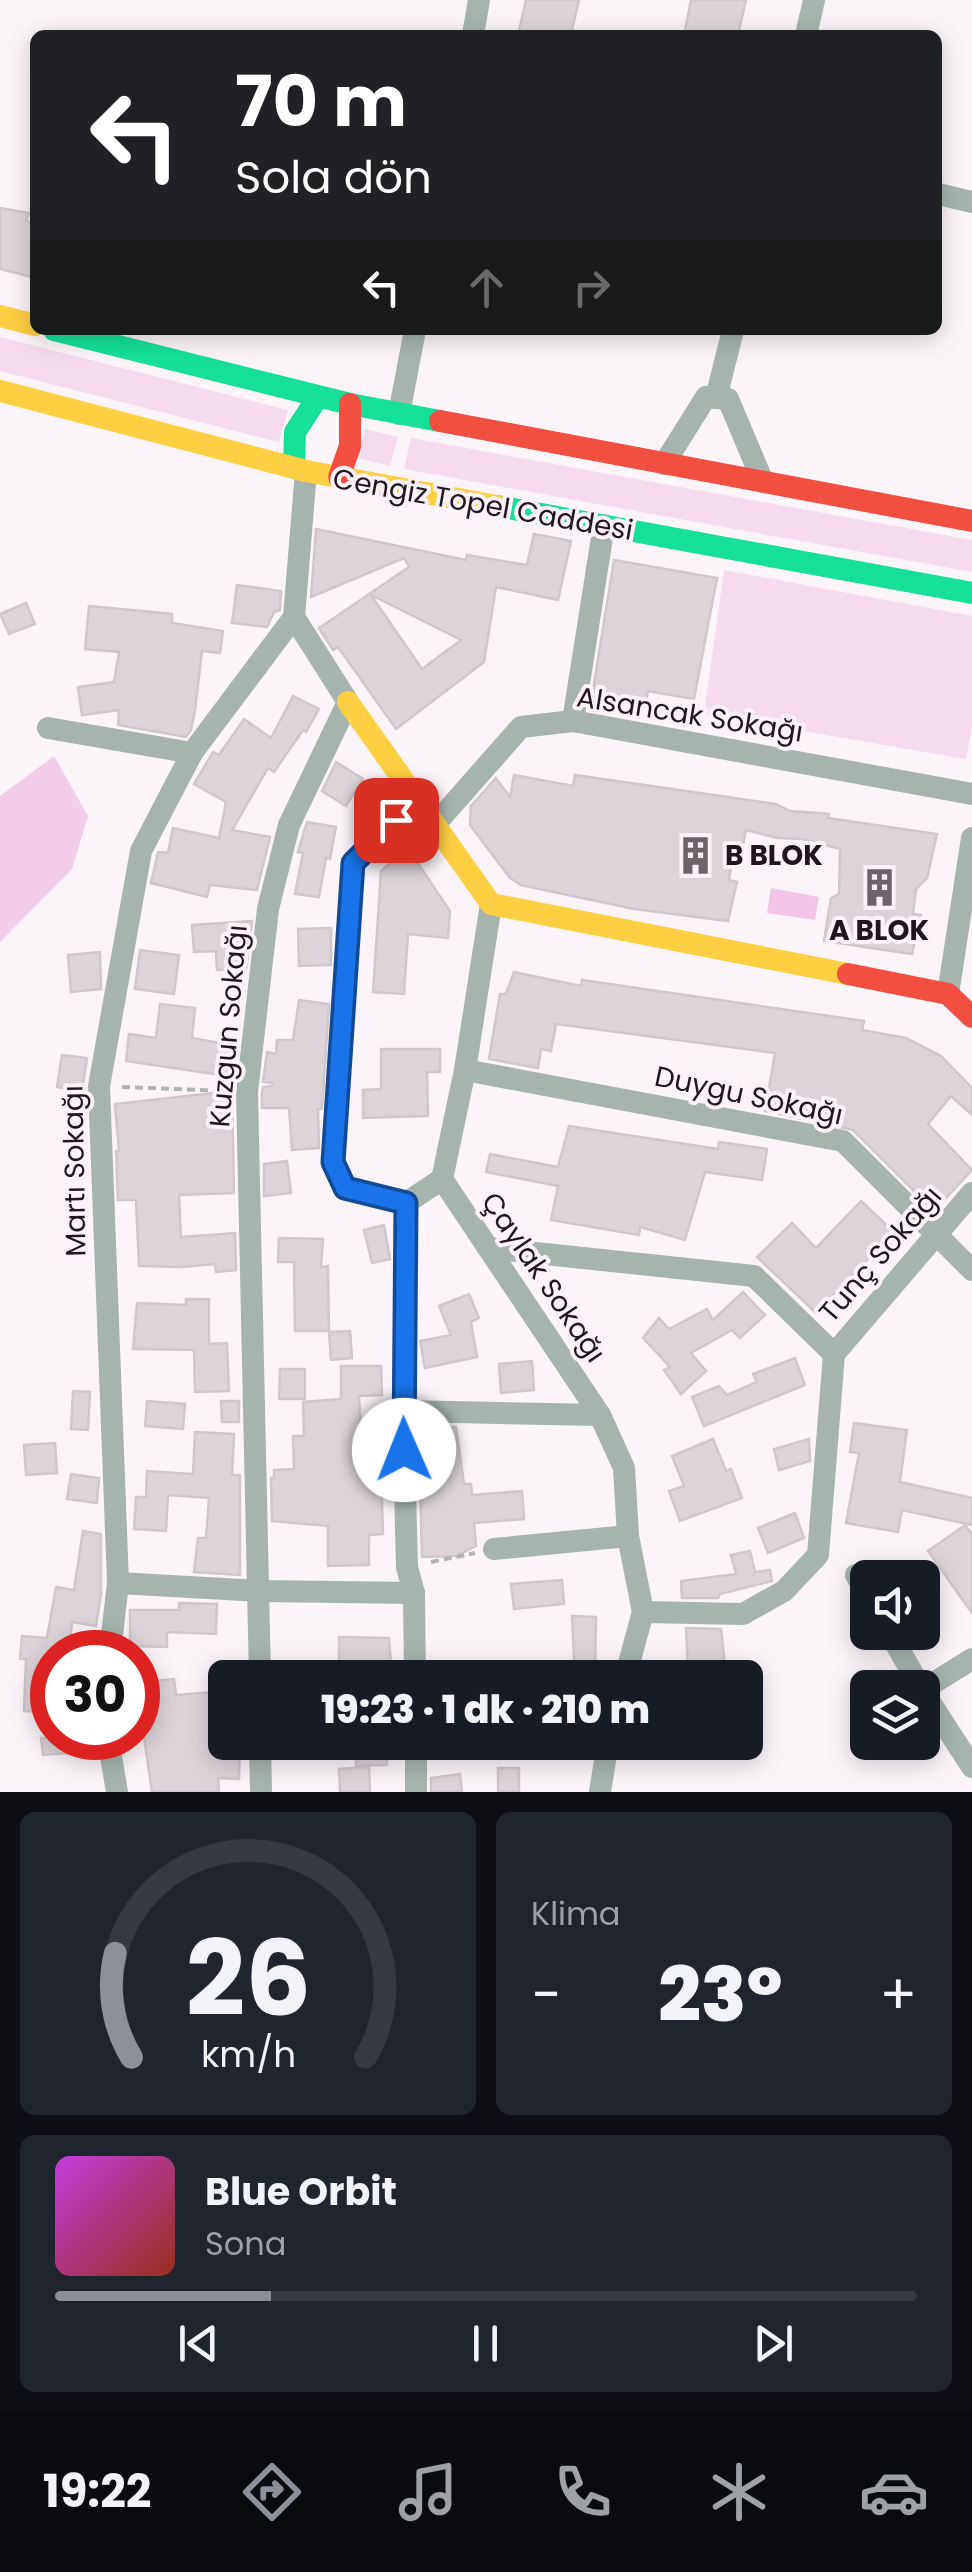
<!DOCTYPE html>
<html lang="tr">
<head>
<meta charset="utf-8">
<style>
	:root { --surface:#171b24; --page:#20242c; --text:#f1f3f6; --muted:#9ea1a6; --line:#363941; --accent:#8c9099 }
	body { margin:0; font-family:Poppins,sans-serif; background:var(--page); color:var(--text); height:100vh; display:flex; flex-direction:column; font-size:38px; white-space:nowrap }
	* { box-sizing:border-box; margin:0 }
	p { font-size:32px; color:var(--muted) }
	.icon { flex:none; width:55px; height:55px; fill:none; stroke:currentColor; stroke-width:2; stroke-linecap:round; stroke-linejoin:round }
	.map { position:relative; height:1792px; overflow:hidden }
	.drawer { display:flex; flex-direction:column; gap:20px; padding:20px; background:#0d0f14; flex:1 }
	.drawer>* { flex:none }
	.banner { position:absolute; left:30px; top:30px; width:912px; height:305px; border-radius:15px; box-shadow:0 5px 25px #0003; background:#202124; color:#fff; overflow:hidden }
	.tools { position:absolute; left:850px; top:1560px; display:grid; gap:20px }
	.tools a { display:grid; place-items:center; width:90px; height:90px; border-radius:15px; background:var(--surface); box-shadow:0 5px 25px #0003; font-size:50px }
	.speed { position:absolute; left:30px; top:1630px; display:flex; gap:20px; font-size:50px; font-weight:700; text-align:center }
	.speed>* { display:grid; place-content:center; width:130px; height:130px; border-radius:50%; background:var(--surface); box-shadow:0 5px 25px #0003; line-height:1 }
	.speed .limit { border:15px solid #d22; background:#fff; color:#111 }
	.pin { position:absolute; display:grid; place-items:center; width:85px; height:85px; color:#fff; margin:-42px; border-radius:20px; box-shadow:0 5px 15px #0006 }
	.me { position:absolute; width:110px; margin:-55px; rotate:359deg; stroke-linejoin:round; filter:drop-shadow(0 0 8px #0008) }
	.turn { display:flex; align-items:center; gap:35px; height:210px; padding:0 40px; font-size:45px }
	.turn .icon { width:130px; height:130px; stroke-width:2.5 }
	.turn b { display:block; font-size:70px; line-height:85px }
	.lanes { display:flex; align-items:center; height:95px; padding:0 40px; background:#0003; justify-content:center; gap:50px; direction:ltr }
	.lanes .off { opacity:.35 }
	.big { font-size:75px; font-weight:800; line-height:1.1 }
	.drawer .widget { flex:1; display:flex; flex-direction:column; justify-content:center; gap:15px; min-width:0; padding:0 35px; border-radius:15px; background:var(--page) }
	.drawer .dial { align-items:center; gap:0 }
	.dial svg { height:260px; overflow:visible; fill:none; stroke:var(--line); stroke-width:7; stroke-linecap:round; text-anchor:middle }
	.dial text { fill:var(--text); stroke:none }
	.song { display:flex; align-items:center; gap:30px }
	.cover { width:120px; height:120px; border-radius:15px; background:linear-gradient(135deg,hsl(290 70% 55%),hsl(10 70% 35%)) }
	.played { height:10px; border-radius:5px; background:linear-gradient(90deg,var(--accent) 25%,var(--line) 25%) }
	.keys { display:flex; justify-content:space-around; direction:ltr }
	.heat { display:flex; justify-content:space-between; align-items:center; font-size:55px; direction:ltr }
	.drawer .tiles { flex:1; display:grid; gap:20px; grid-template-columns:1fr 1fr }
	.widget:last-child { grid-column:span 2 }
	.trip { position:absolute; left:208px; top:1660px; width:555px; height:100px; border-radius:15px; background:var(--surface); box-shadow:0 5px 25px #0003; font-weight:800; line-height:100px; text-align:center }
	.tabs { display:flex; height:160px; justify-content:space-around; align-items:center; background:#090b0e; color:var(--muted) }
	.tabs .icon { width:70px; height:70px }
	.tabs .active { color:var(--accent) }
	.tabs b { font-size:45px; color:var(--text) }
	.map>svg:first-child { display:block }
</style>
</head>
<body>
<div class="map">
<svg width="972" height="1792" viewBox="0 0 972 1792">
	<rect width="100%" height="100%" fill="#fbf5f9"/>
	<g fill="#f6daed">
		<path d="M0,337l288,73 -9,32 -279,-71z"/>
		<path d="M365,429l33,8 -8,29 -32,-8z"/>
		<path d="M411,438l561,102v32l-568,-103z"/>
		<path d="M724,570l248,46v111l-6,32 -262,-45z"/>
	</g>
	<path fill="#f4cde8" d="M54,756l34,60 -16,53 -72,73v-146z"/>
	<path fill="#f4c4e7" d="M771,888l48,9 -4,23 -48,-7z"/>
	<g fill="#dcd4d9" stroke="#d0c7cd" stroke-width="2.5" fill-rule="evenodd">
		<path d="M526,0h53l-8,35h-53z"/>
		<path d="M691,0h55l-8,35h-54z"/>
		<path d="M0,208l29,5 -3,8 9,3v54l-35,-9z"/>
		<path d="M316,529l150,31 1,-5 60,10 7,-31 37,7 -13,59 -62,-13 -12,75 -88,67 -58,-82 -5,3 -14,-22 90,-61 -5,-9 -93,39zM371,595l90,45 -39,29z"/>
		<path d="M614,560l103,18 -23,121 -46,-8 -3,16 -53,-11z"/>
		<path d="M237,585l44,6 -1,19 -6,2 -7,15 -35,-4z"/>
		<path d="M26,603l9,21 -26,10 -9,-20z"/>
		<path d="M89,606l83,8v9l51,8 -3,22 -18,-2 -7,59 -4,20 -5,7 -68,-12 1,-15 -37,5 -4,-28 36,-5 5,-30 -34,-3z"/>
		<path d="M293,696l26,13 -13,23 -3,-2 -29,42 -6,-4 -36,62 38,7 -13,53 -47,-5 -3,12 -56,-14 7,-31 10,1 5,-25 46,10 7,-36 -32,-18 19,-32 6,3 25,-36 27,19z"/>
		<path d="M336,762l27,17 -17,27 -24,-15z"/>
		<path d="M514,775l59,11 2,-11 201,29 14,7 39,3 -1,4 109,16 -10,44 -11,11 -3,25 8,1 -9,39 -88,-13 7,-43 8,-4 1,-45 -38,-10 -25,-1 -31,-8 -3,15 -10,11 -4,24 8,2 -9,39 -94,-12 -113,-24 -11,-7 -40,-53 1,-19 25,-28 14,19z"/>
		<path d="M307,822l29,5 -6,32 -4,-1 -7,39 -24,-3 8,-41 -5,-1z"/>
		<path d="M407,847l43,64 -2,27 -40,-4 -4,60 -31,-2 8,-121z"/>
		<path d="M252,921l-6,48 -29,1 -1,-19 -22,1 -2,-27z"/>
		<path d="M331,928v37l-32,1 -1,-37z"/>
		<path d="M140,950l39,5 -5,39 -39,-5z"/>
		<path d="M100,952l1,37 -30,3 -3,-37z"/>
		<path d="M514,972l67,14 1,-6 282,41 -2,9 44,8 35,18 31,32v27l-21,-19 -23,28 44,46 -38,41 -81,-81 -88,-19 10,-58 -219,-29 -5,27 -10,-2 -3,19 -49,-9 11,-65h6z"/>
		<path d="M299,1000l30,4 -7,105h-4l1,39 -27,2 -3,-42h-27v-15l1,-6 9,-1v-3l-9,-1 4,-30 9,2 1,-14h16z"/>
		<path d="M160,1004l35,4 -3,30 45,8 -3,31 -108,-16 3,-27 27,4z"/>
		<path d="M381,1049h59v23h-13l1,44 -65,2v-28l18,-1z"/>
		<path d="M62,1055l25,3 -5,33 -25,-4z"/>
		<path d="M232,1091l2,102 -55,2 2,42 54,-4 1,37 -20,2 -1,-8 -33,3 -43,-1 -3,-66h-18l-2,-49h3l-4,-47z"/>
		<path d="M569,1126l149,23 1,-7 48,7 -5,31 -57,-8 -20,68 -45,-13 -1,8 -88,-15 7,-34 -72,-14 4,-18 68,13z"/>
		<path d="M287,1161l4,32 -27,3v-32z"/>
		<path d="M861,1201l33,31 -78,81 -59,-56 35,-34 24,25z"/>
		<path d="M384,1225l6,34 -18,4 -8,-33z"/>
		<path d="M279,1238l44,1 -2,28 7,-1 1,65h-34l-1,-69h-16z"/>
		<path d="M743,1292l22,23 -25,23 -8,-8 -41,23 15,18 -25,23 -17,-24 6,-3 -27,-29 16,-20 10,11 38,-20 6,11z"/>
		<path d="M469,1294l10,24 -8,4 6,35 -52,11 -5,-27 31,-6 -12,-29z"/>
		<path d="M186,1299h23v45l18,-1 2,48 -34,1 -1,-42 -61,-1 4,-46 49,2z"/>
		<path d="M350,1331l2,27 -21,2 -2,-28z"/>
		<path d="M795,1358l10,27 -101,41 -12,-29 27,-11 8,9 30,-13 -4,-8z"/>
		<path d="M532,1361l2,29 -33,3 -2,-29z"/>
		<path d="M341,1366h40l1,29 -23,1 3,47 18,-1 3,92 -14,1v30l-41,1v-40l-56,-5 -1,-43h3v-8l20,-1 -1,-33h11l-1,-34 38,-3z"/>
		<path d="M280,1369h25v30h-26z"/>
		<path d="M73,1391l17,1 -2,38 -17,-1z"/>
		<path d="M147,1401l38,3 -2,25 -38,-3z"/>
		<path d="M221,1401h18v21h-17z"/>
		<path d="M854,1423l53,7 -7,52 72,16v27l-70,-15 -4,22 -52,-9 13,-70 -9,-1z"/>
		<path d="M424,1427h32l8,57h7l1,11 50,-4 2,28 -50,4 2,23 -20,10 -34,1 -2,-72h12z"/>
		<path d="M195,1432l39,2 -2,41h8v100l-46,-3 4,-34h8l3,-40 -41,-3 -2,36 -32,-2 2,-32h10l1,-26 46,3z"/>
		<path d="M713,1439l13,32 5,-2 11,29 -62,23 -11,-30 15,-5 -12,-30z"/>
		<path d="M809,1439l1,22 -31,9 -5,-21z"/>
		<path d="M55,1443l2,30 -31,2 -2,-30z"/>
		<path d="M71,1474l28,4 -2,25 -30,-4z"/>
		<path d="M795,1513l9,25 -36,15 -10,-25z"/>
		<path d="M965,1525l7,9v79l-44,-62z"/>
		<path d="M83,1531l18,3v60l-5,32 -24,-4 -3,30h-17v60l-28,-1 2,-52h-6l2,-23 25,2 9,-51 18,3z"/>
		<path d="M750,1551l5,21 15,-2 2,11 -52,13 -2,4h-36l-1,-17 55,-7 -5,-19z"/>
		<path d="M562,1580l2,24 -50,5 -3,-25z"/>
		<path d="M179,1603l38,1 -1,30 -49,-2v15l-37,-1v-36h49z"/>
		<path d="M572,1616l24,1 -1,61h-20z"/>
		<path d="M686,1628l35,1 4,36 -37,4z"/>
		<path d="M339,1637l50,1 2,27 -20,-1 -1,14h-31z"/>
		<path d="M174,1679l2,16 49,-4v51h15l-1,37 -21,-1 1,14h-67l-8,-55h-3l-2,-30h5l-2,-25z"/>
		<path d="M41,1738h52l2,13 -52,4z"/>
		<path d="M356,1742h30l1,23 -31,1z"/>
		<path d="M369,1767l1,25h-30l-1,-23z"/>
		<rect x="498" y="1768" width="21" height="24"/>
		<path d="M460,1774l2,18h-31v-14z"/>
	</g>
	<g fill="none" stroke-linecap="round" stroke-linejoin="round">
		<g stroke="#afb5b3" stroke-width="4" stroke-dasharray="8 5" stroke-linecap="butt">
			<path d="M122,1087l105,4"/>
			<path d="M431,1562l44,-9"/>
		</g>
		<g stroke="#a7b4ae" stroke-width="22">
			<path d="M473,35l6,-35"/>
			<path d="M806,35l8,-35"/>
			<path d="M938,194l34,8"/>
			<path d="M716,398l17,-68"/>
			<path d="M399,414l16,-84"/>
			<path d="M664,464l42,-67 22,2 35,83"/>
			<path d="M573,721l31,-196"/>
			<path d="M48,728l144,25"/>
			<path d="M438,821l83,-94 52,-6 399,73"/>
			<path d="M491,904l-26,166 -23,109 158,236 24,53 4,68 15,76 -18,66"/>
			<path d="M948,994l24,-156"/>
			<path d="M465,1070l378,71 129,129"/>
			<path d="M406,1203l-61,-15 -12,-25 20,-300 64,-64"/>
			<path d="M488,1248l266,28 80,78 -16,201 -34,36 -41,23 -100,-2"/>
			<path d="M834,1354l138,-161"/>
			<path d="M403,1411l197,4"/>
			<path d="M494,1549l134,-13"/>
			<path d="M856,1575l12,20"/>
			<path d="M118,1583l142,8 154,2"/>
			<path d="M889,1632l32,56"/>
			<path d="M110,1652l8,-69 -19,-497 42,-235 51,-98 102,-136"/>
			<path d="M260,1678l-13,-586 21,-183 21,-84 59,-123 -54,-85 12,-146"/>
			<path d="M415,1678l-1,-85 -7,-26 -4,-156 3,-208 36,-24"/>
			<path d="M922,1690l50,77"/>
			<path d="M922,1690l50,-31"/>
			<path d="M108,1738l9,54"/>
			<path d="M260,1742l1,50"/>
			<path d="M416,1742v50"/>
			<path d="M558,1742l48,6"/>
			<path d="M600,1792l8,-50"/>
		</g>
		<g stroke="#16e098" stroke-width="22">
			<path d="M54,330l296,74 90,17"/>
			<path d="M294,468l1,-36 23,-35"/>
			<path d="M497,506l475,87"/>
		</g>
		<g stroke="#ffcf43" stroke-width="22">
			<path d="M0,316l35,9"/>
			<path d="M0,391l306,80 191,35"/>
			<path d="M348,702l143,202 357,70"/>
		</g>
		<g stroke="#f24e42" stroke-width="22">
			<path d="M440,421l532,100"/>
			<path d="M339,477l11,-31v-42"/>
			<path d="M848,974l100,20 24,23"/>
		</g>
	</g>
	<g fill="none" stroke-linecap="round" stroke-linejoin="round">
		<defs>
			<path id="route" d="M396,820l-43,43 -20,299 12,26 61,15 -2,247"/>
		</defs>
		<use href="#route" stroke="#114b97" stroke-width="25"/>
		<use href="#route" stroke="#1a73e8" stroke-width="18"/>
	</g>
	<defs>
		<symbol id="building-bare" viewBox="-9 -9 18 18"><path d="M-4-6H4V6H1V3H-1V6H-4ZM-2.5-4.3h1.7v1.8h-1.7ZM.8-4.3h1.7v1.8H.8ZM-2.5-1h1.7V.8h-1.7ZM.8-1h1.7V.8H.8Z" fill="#6d646a" stroke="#fef2fa" stroke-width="2.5" paint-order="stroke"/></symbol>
	</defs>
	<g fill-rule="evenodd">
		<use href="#building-bare" x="668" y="828" width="55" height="55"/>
		<use href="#building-bare" x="852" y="860" width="55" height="55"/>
	</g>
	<g text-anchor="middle" stroke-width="8" stroke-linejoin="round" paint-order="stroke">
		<g font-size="28" fill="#20161d" stroke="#fef2fa">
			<text transform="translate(483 504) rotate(10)" y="10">Cengiz Topel Caddesi</text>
			<text transform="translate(690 714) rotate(9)" y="10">Alsancak Sokağı</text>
			<text transform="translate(228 1026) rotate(-85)" y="10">Kuzgun Sokağı</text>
			<text transform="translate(749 1095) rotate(12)" y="10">Duygu Sokağı</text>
			<text transform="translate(74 1171) rotate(-91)" y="10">Martı Sokağı</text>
			<text transform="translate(880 1254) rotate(-49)" y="10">Tunç Sokağı</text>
			<text transform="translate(544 1277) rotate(56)" y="10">Çaylak Sokağı</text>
		</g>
		<g font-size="28" font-weight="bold" fill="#20161d" stroke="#fef2fa" text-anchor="start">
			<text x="725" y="865">B BLOK</text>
			<text x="879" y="940" text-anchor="middle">A BLOK</text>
		</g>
	</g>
</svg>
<div class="tools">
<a><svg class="icon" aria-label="sound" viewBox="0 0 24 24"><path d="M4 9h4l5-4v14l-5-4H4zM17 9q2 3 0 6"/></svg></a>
<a><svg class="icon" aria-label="layers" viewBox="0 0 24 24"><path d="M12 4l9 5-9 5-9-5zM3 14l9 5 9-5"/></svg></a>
</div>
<div class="speed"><div class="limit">30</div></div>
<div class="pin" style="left:396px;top:820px;background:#d93025"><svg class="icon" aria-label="arrive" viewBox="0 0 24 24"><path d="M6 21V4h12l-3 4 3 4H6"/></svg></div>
<svg class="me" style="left:404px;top:1450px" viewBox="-20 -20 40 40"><circle r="19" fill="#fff"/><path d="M0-13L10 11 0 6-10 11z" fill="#1a73e8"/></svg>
<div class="trip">19:23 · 1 dk · 210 m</div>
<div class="banner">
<div class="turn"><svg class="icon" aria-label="left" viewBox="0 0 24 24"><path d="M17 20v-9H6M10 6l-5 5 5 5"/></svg><div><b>70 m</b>Sola dön</div></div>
<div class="lanes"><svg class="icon" aria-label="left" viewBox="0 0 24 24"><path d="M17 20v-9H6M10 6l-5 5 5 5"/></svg><svg class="icon off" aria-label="ahead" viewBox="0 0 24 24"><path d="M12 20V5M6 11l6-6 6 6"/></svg><svg class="icon off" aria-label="right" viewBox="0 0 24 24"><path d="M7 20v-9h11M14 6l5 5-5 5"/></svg></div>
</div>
</div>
<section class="drawer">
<div class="tiles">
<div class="widget dial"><svg viewBox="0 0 100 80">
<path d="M14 69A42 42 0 1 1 86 69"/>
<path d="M14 69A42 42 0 0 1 9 37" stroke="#8c9099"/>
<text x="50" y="56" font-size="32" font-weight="700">26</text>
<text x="50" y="72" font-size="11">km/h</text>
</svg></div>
<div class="widget"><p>Klima</p>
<div class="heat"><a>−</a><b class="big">23°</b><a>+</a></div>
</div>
<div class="widget">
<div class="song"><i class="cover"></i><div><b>Blue Orbit</b><p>Sona</p></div></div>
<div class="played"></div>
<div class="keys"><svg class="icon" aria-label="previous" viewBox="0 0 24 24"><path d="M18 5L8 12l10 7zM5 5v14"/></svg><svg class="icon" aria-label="pause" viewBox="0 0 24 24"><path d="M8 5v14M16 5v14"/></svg><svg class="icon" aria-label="next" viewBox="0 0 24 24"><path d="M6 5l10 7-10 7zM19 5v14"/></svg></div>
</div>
</div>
</section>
<nav class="tabs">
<b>19:22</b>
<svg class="icon active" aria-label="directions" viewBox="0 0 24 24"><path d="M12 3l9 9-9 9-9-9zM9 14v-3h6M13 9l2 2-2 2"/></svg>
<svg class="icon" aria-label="music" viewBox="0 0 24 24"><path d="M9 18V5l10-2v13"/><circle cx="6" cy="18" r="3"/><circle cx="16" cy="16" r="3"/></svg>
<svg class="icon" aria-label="phone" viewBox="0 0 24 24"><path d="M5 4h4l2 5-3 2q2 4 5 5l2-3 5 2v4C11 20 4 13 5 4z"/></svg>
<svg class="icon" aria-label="climate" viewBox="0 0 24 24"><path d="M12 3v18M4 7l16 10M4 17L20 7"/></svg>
<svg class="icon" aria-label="car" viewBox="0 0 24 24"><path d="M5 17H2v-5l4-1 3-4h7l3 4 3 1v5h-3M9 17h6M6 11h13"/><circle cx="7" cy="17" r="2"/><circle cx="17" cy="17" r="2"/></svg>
</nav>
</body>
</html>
